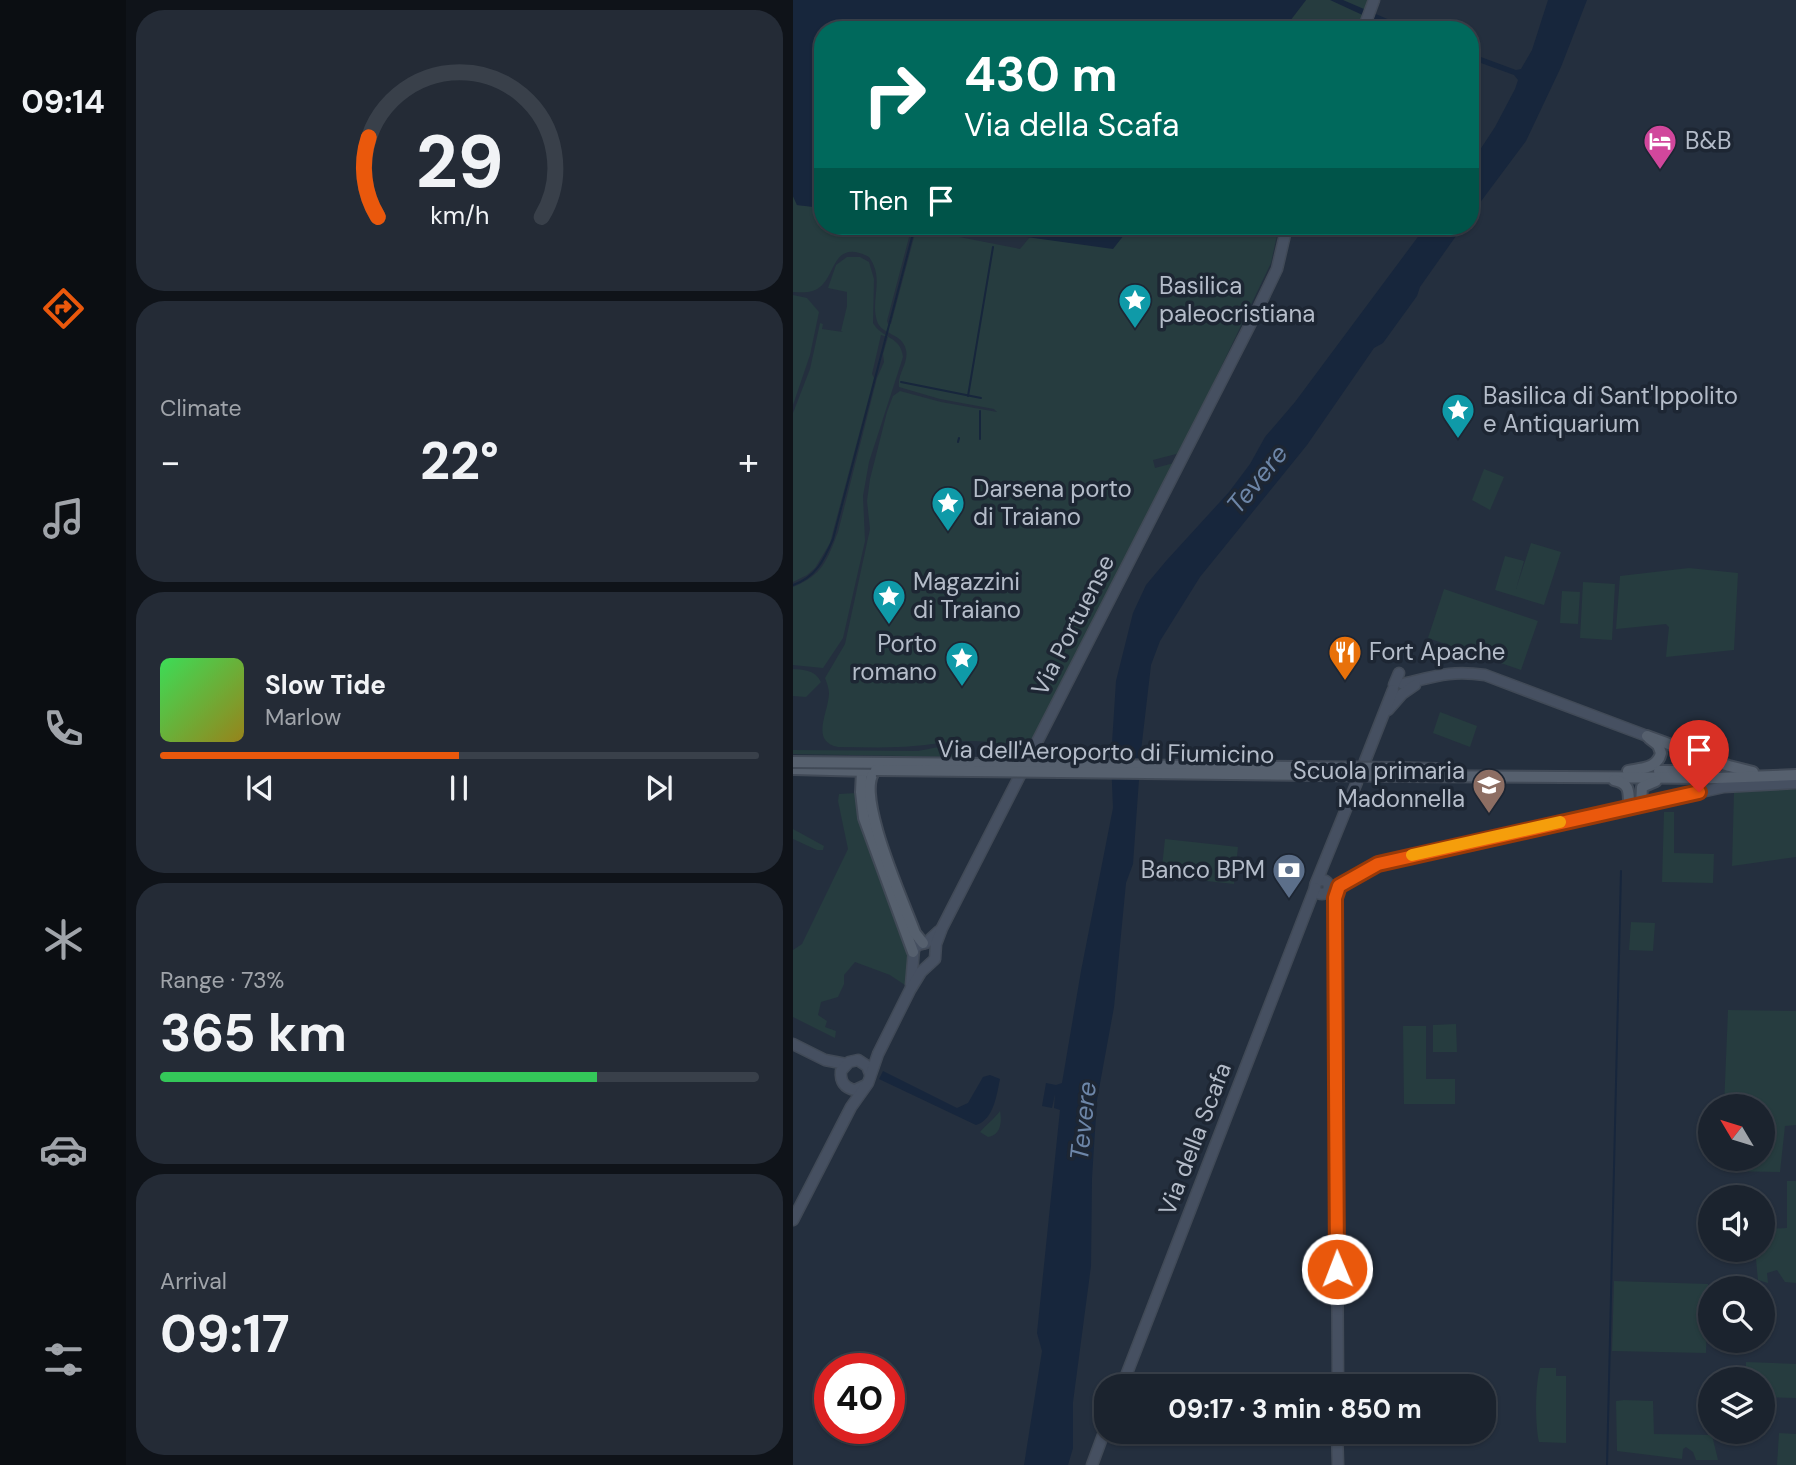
<!DOCTYPE html>
<html lang="en">
<head>
<meta charset="utf-8">
<style>
	:root { --surface:#1b232e; --page:#242b36; --text:#f1f3f6; --muted:#a0a4aa; --line:#39404a; --accent:#ea580c }
	body { margin:0; font-family:"DM Sans",sans-serif; background:var(--page); color:var(--text); height:100vh; display:flex; flex-direction:column; font-size:26px; white-space:nowrap }
	* { box-sizing:border-box; margin:0 }
	p { font-size:23px; color:var(--muted) }
	.icon { flex:none; width:38px; height:38px; fill:none; stroke:currentColor; stroke-width:2; stroke-linecap:round; stroke-linejoin:round }
	.map { position:relative; flex:1; overflow:hidden }
	.details { display:flex; flex-direction:column; gap:10px; padding:10px; background:#0f1319; width:667px }
	.details>* { flex:none }
	.banner { position:absolute; left:21px; top:21px; width:665px; height:214px; border-radius:28px; box-shadow:0 2px 5px #0004,0 0 0 2px var(--line); background:#00695c; color:#fff; overflow:hidden }
	.needle { width:46px; rotate:308deg }
	.fabs { position:absolute; left:905px; top:1094px; display:grid; gap:14px }
	.fabs a { display:grid; place-items:center; width:77px; height:77px; border-radius:50%; background:var(--surface); box-shadow:0 2px 5px #0004,0 0 0 2px var(--line); font-size:35px }
	.speed { position:absolute; left:21px; top:1353px; display:flex; gap:14px; font-size:35px; font-weight:700; text-align:center }
	.speed>* { display:grid; place-content:center; width:91px; height:91px; border-radius:50%; background:var(--surface); box-shadow:0 2px 5px #0004,0 0 0 2px var(--line); line-height:1 }
	.speed .limit { border:10px solid #d22; background:#fff; color:#111 }
	.pin { position:absolute; display:grid; place-items:center; width:60px; height:60px; color:#fff; margin:-72px -30px; border-radius:50% 50% 50% 0; rotate:-45deg; box-shadow:0 0 7px #0007 }
	.pin .icon { rotate:45deg }
	.me { position:absolute; width:77px; margin:-38px; rotate:359deg; stroke-linejoin:round; filter:drop-shadow(0 0 5px #0008) }
	.turn { display:flex; align-items:center; gap:24px; height:147px; padding:0 35px; font-size:32px }
	.turn .icon { width:91px; height:91px; stroke-width:2.5 }
	.turn b { display:block; font-size:49px; line-height:60px }
	.then { display:flex; align-items:center; height:66px; padding:0 35px; background:#0003; gap:14px; font-size:26px }
	.big { font-size:52px; font-weight:700; line-height:1.1 }
	.details .card { flex:1; display:flex; flex-direction:column; justify-content:center; gap:10px; min-width:0; padding:0 24px; border-radius:28px; background:var(--page) }
	.details .dial { align-items:center; gap:0 }
	.dial svg { height:182px; overflow:visible; fill:none; stroke:var(--line); stroke-width:7; stroke-linecap:round; text-anchor:middle }
	.dial text { fill:var(--text); stroke:none }
	.song { display:flex; align-items:center; gap:21px }
	.cover { width:84px; height:84px; border-radius:10px; background:linear-gradient(135deg,hsl(130 70% 55%),hsl(50 70% 35%)) }
	.played { height:7px; border-radius:4px; background:linear-gradient(90deg,var(--accent) 50%,var(--line) 50%) }
	.keys { display:flex; justify-content:space-around; direction:ltr }
	.heat { display:flex; justify-content:space-between; align-items:center; font-size:38px; direction:ltr }
	.charge { height:10px; border-radius:5px; background:linear-gradient(90deg,#34c759 73%,var(--line) 0) }
	.trip { position:absolute; left:301px; top:1374px; width:402px; height:70px; border-radius:28px; background:var(--surface); box-shadow:0 2px 5px #0004,0 0 0 2px var(--line); font-weight:700; line-height:70px; text-align:center }
	main { display:flex; flex:1; min-height:0 }
	.tab-bar { display:flex; flex-direction:column; width:126px; justify-content:space-around; align-items:center; background:#0b0e12; color:var(--muted) }
	.tab-bar .icon { width:49px; height:49px }
	.tab-bar .on { color:var(--accent) }
	.tab-bar b { font-size:32px; color:var(--text) }
	.map>svg:first-child { display:block }
</style>
</head>
<body>
<main>
<nav class="tab-bar">
<b>09:14</b>
<svg class="icon on" aria-label="directions" viewBox="0 0 24 24"><path d="M12 3l9 9-9 9-9-9zM9 14v-3h6M13 9l2 2-2 2"/></svg>
<svg class="icon" aria-label="music" viewBox="0 0 24 24"><path d="M9 18V5l10-2v13"/><circle cx="6" cy="18" r="3"/><circle cx="16" cy="16" r="3"/></svg>
<svg class="icon" aria-label="phone" viewBox="0 0 24 24"><path d="M5 4h4l2 5-3 2q2 4 5 5l2-3 5 2v4C11 20 4 13 5 4z"/></svg>
<svg class="icon" aria-label="climate" viewBox="0 0 24 24"><path d="M12 3v18M4 7l16 10M4 17L20 7"/></svg>
<svg class="icon" aria-label="car" viewBox="0 0 24 24"><path d="M5 17H2v-5l4-1 3-4h7l3 4 3 1v5h-3M9 17h6M6 11h13"/><circle cx="7" cy="17" r="2"/><circle cx="17" cy="17" r="2"/></svg>
<svg class="icon" aria-label="filters" viewBox="0 0 24 24"><path d="M4 7h16M4 17h16"/><circle cx="9" cy="7" r="2"/><circle cx="15" cy="17" r="2"/></svg>
</nav>
<section class="details">
<div class="card dial"><svg viewBox="0 0 100 80">
<path d="M14 69A42 42 0 1 1 86 69"/>
<path d="M14 69A42 42 0 0 1 10 34" stroke="#ea580c"/>
<text x="50" y="56" font-size="32" font-weight="700">29</text>
<text x="50" y="72" font-size="11">km/h</text>
</svg></div>
<div class="card"><p>Climate</p>
<div class="heat"><a>−</a><b class="big">22°</b><a>+</a></div>
</div>
<div class="card">
<div class="song"><i class="cover"></i><div><b>Slow Tide</b><p>Marlow</p></div></div>
<div class="played"></div>
<div class="keys"><svg class="icon" aria-label="previous" viewBox="0 0 24 24"><path d="M18 5L8 12l10 7zM5 5v14"/></svg><svg class="icon" aria-label="pause" viewBox="0 0 24 24"><path d="M8 5v14M16 5v14"/></svg><svg class="icon" aria-label="next" viewBox="0 0 24 24"><path d="M6 5l10 7-10 7zM19 5v14"/></svg></div>
</div>
<div class="card"><p>Range · 73%</p><b class="big">365 km</b><div class="charge"></div></div>
<div class="card"><p>Arrival</p><b class="big">09:17</b></div>
</section>
<div class="map">
<svg width="1004" height="1465" viewBox="0 0 1004 1465">
	<rect width="100%" height="100%" fill="#242f3e"/>
	<g fill="#263c3f">
		<path d="M513,0h63l-13,30h-73z"/>
		<path d="M0,196l4,9 26,3v18h89l-25,95 1,3h3l26,-98h20l7,8 76,15 10,-12 83,11 18,-22h148l-8,37 -91,190 -27,7 2,8 19,-5 -151,295h-6l-1,-5c-26,-23 -86,-6 -118,-6 -20,1 -40,0 -60,0 -28,-6 -10,-33 -9,-53 0,-5 -2,-11 -4,-16l20,-34 25,-115 -3,-28 3,-22 17,-67 6,-16 7,-5 41,11 56,10 -3,-3 -54,-10 -41,-12c-2,-13 10,-24 7,-37 -3,-17 -25,-15 -29,-29 -7,-22 8,-42 -8,-64 -36,-19 -33,18 -49,30 -9,7 -17,5 -27,5z"/>
		<path d="M54,257h13l9,5 5,17 -1,44c9,16 28,13 30,34l-34,105 -6,34 2,45 -22,97 -20,30 -30,-3v-78c30,-12 34,-27 45,-55l39,-154 7,-16 -1,-8 5,-17 -7,-2 -9,39 2,4 -44,165 -15,25 -8,7 -14,7v-169l17,-44 10,-46 3,1 -1,5 21,3 -2,-1 6,-25v-14l-19,-4 8,-23z"/>
		<path d="M0,295l14,3 12,14 -9,43 -17,50z"/>
		<path d="M691,469l20,8 -14,33 -18,-10z"/>
		<path d="M738,543l30,9 -17,53 -49,-15 10,-34 19,5 -8,28z"/>
		<path d="M896,568l49,5 -4,77 -68,7 3,-30 -3,-3 -50,5 4,-53z"/>
		<path d="M790,582l32,2 -3,56 -32,-2z"/>
		<path d="M651,589l94,32 -17,49 -93,-32z"/>
		<path d="M769,591l18,1 -2,32 -18,-1z"/>
		<path d="M0,669c12,1 22,1 28,13l-15,15 -13,-1z"/>
		<path d="M647,712l37,14 -7,21 -37,-14z"/>
		<path d="M156,745h12v12l-168,-3v-4l125,1z"/>
		<path d="M1003,789v68l-64,9 2,-75z"/>
		<path d="M63,793l50,151 3,19 -4,22 -15,-10 -35,-13 -11,13v9l-6,13 -17,5 -3,13 9,6 -2,6 11,4 -1,7 -42,-21v-67l9,-6 46,-95 -10,-48 1,-7z"/>
		<path d="M871,812h10v41l40,1 -1,29 -51,-1z"/>
		<path d="M0,829l31,17 -1,4h-6l-24,-11z"/>
		<path d="M372,839l73,8 -4,37 -73,-8z"/>
		<path d="M838,922l24,1 -2,28 -24,-1z"/>
		<path d="M935,1010l68,1v114l-11,1 -5,46 -57,-1 1,-12 39,-1v-52h-39z"/>
		<path d="M663,1024l1,28h-24v-27z"/>
		<path d="M610,1026h23v53h29v25h-51z"/>
		<path d="M207,1111c2,11 1,24 -12,26l-8,-5c4,-5 15,-14 20,-21z"/>
		<path d="M994,1181h9v102l-11,-1 -8,-12 -10,3 1,10 -10,-3 -3,-30h8v-21l24,-1z"/>
		<path d="M821,1281l94,3 -2,69 -94,-2z"/>
		<path d="M953,1362l50,2v34l-33,-1v-18h-17z"/>
		<path d="M747,1368h16v8h10v67l-27,-1c-4,-18 -4,-57 1,-74z"/>
		<path d="M831,1400l29,1 1,33 58,1 6,25h-22l-3,-8 -7,-5 -3,2 -1,10 -65,-8 -1,-50z"/>
		<path d="M986,1433l17,1v31h-19z"/>
	</g>
	<g fill="#17263c">
		<path d="M0,0h513l-23,30h-460v178l-26,-3 -4,-9z"/>
		<path d="M537,0h13l70,30h-18z"/>
		<path d="M755,0h39l-26,67 -35,74 -56,75v-51l25,-38 20,-38 3,-9 -4,-5 -44,-16v-6l46,17 5,-1 11,-19z"/>
		<path d="M155,226h183l-18,23z"/>
		<path d="M633,226h37l-43,61 -3,9 -34,47 -9,5 -67,97 -107,132 -40,64 -9,24 -10,86 -8,113 -7,19 -12,124 -17,93 -5,78 -1,88 -18,136v46l-5,17h-44l18,-114 -5,-18 23,-223 -6,-2 1,-14 -3,14 -10,-2 4,-23 10,2 6,-2 19,-112 32,-163 -2,-49 5,-78 17,-68 13,-28 20,-24 63,-69 21,-28 15,-27 30,-35z"/>
		<path d="M90,1071l74,37 11,-5 15,-26 7,-2 10,4c-3,14 -6,41 -24,46l-97,-46z"/>
	</g>
	<g fill="none" stroke-linecap="round" stroke-linejoin="round">
		<g stroke="#17263c" stroke-width="2">
			<path d="M108,382l80,16"/>
			<path d="M175,396l25,-149"/>
			<path d="M187,411v28"/>
			<path d="M165,442l1,-4"/>
			<path d="M0,585c23,-8 31,-25 40,-46l82,-313"/>
			<path d="M814,1465l14,-594"/>
		</g>
		<defs>
			<g id="secondary">
				<path d="M570,30l11,-30"/>
				<path d="M610,684c33,-8 48,-14 82,-9l162,61"/>
				<path d="M601,685l5,-12"/>
				<path d="M595,710l14,-16 13,-9"/>
				<path d="M572,761l28,-71"/>
				<circle cx="529" cy="887" r="7"/>
				<path d="M523,883l41,-101"/>
				<path d="M546,886l39,-22 42,-10 304,-67 73,-4"/>
				<path d="M118,985l3,-36 4,-4 8,-2 13,-12"/>
				<path d="M0,1044l32,16 21,4"/>
				<path d="M73,1085l-11,5c-11,-2 -15,-9 -14,-19l8,-9 9,-2 9,6 3,8"/>
				<path d="M0,1220l58,-113 17,-24 10,-29 32,-64 11,-18 14,-13 1,-15 6,-16 311,-609 24,-50 10,-43"/>
				<path d="M329,1386l193,-498"/>
				<path d="M545,1386l-3,-488 4,-12"/>
				<path d="M544,1432l1,33"/>
				<path d="M299,1465l14,-38"/>
			</g>
			<g id="primary">
				<path d="M854,736l82,30 24,6"/>
				<path d="M84,763l-12,3 -3,5 -1,21 3,26 49,134"/>
				<path d="M608,768l36,1"/>
				<path d="M0,769l74,2"/>
				<path d="M83,770c-24,20 29,135 39,163l8,10"/>
				<path d="M835,771c14,-3 29,-2 33,-18l-3,-8 -9,-7"/>
				<path d="M866,771h40"/>
				<path d="M608,776l316,2 80,-3"/>
				<path d="M821,780c16,3 15,12 15,27"/>
				<path d="M848,804l1,-17 14,-6"/>
			</g>
		</defs>
		<use href="#secondary" stroke="#414a57" stroke-width="13"/>
		<use href="#primary" stroke="#414a57" stroke-width="14"/>
		<use href="#secondary" stroke="#465061" stroke-width="10"/>
		<use href="#primary" stroke="#56606e" stroke-width="10"/>
		<defs>
			<g id="primary-bridge">
				<path d="M0,762l608,6"/>
				<path d="M83,770l525,6"/>
			</g>
		</defs>
		<use href="#primary-bridge" stroke="#414a57" stroke-width="14" stroke-linecap="butt"/>
		<use href="#primary-bridge" stroke="#56606e" stroke-width="10"/>
	</g>
	<g fill="none" stroke-linecap="round" stroke-linejoin="round">
		<defs>
			<path id="route" d="M544,1269l-2,-371 4,-12 39,-22 321,-72"/>
		</defs>
		<use href="#route" stroke="#983908" stroke-width="18"/>
		<use href="#route" stroke="#ea580c" stroke-width="12"/>
		<path stroke="#f59e0b" stroke-width="12" d="M619,855l148,-33"/>
	</g>
	<defs>
		<symbol id="hotel-pin" viewBox="-11 -11 22 30"><path d="M0 17L-7.5 6A9.5 9.5 0 1 1 7.5 6Z" fill="#d1479c" stroke="#1d2633"/><path d="M-6-4.5h1.5V1H6V5H4.5V3h-9V5H-6ZM-4 0a1.8 1.8 0 1 1 3.6 0ZM.5 0V-2.5h3Q6-2.5 6 0Z" fill="#fff"/></symbol>
		<symbol id="sight-pin" viewBox="-11 -11 22 30"><path d="M0 17L-7.5 6A9.5 9.5 0 1 1 7.5 6Z" fill="#0f9aa8" stroke="#1d2633"/><path d="M0-6L1.8-2.2L6-1.7L2.9 1.2L3.7 5.4L0 3.3L-3.7 5.4L-2.9 1.2L-6-1.7L-1.8-2.2Z" fill="#fff"/></symbol>
		<symbol id="restaurant-pin" viewBox="-11 -11 22 30"><path d="M0 17L-7.5 6A9.5 9.5 0 1 1 7.5 6Z" fill="#e8710a" stroke="#1d2633"/><path d="M-5-6h1v4h1v-4h1v4h1v-4h1v5L-1.5 .5V6h-2V.5L-5-1ZM5-6V6H3V1.5H1.5Q1.5-4 5-6Z" fill="#fff"/></symbol>
		<symbol id="school-pin" viewBox="-11 -11 22 30"><path d="M0 17L-7.5 6A9.5 9.5 0 1 1 7.5 6Z" fill="#8d6e63" stroke="#1d2633"/><path d="M0-5L7-2L0 1L-7-2ZM-4 1L0 2.5L4 1V4Q0 6-4 4Z" fill="#fff"/></symbol>
		<symbol id="bank-pin" viewBox="-11 -11 22 30"><path d="M0 17L-7.5 6A9.5 9.5 0 1 1 7.5 6Z" fill="#5c6f8a" stroke="#1d2633"/><path d="M-6-4H6V4H-6ZM0-2.3a2.3 2.3 0 1 0 0 4.6a2.3 2.3 0 1 0 0-4.6Z" fill="#fff"/></symbol>
	</defs>
	<g fill-rule="evenodd">
		<use href="#hotel-pin" x="848" y="122" width="38" height="52"/>
		<use href="#sight-pin" x="323" y="281" width="38" height="52"/>
		<use href="#sight-pin" x="646" y="391" width="38" height="52"/>
		<use href="#sight-pin" x="136" y="484" width="38" height="52"/>
		<use href="#sight-pin" x="77" y="577" width="38" height="52"/>
		<use href="#restaurant-pin" x="533" y="633" width="38" height="52"/>
		<use href="#sight-pin" x="150" y="639" width="38" height="52"/>
		<use href="#school-pin" x="677" y="766" width="38" height="52"/>
		<use href="#bank-pin" x="477" y="851" width="38" height="52"/>
	</g>
	<g text-anchor="middle" stroke-width="7" stroke-linejoin="round" paint-order="stroke">
		<g font-size="24" fill="#b4bcc9" stroke="#1d2633" text-anchor="start">
			<text x="892" y="149">B&amp;B</text>
			<text x="366" y="294">Basilica<tspan x="366" dy="28">paleocristiana</tspan></text>
			<text x="690" y="404">Basilica di Sant'Ippolito<tspan x="690" dy="28">e Antiquarium</tspan></text>
			<text x="180" y="497">Darsena porto<tspan x="180" dy="28">di Traiano</tspan></text>
			<text x="120" y="590">Magazzini<tspan x="120" dy="28">di Traiano</tspan></text>
			<text x="144" y="652" text-anchor="end">Porto<tspan x="144" dy="28">romano</tspan></text>
			<text x="576" y="660">Fort Apache</text>
			<text x="672" y="779" text-anchor="end">Scuola primaria<tspan x="672" dy="28">Madonnella</tspan></text>
			<text x="472" y="878" text-anchor="end">Banco BPM</text>
		</g>
		<g font-size="24" fill="#b4bcc9" stroke="#1d2633">
			<text transform="translate(280 625) rotate(-63)" y="8">Via Portuense</text>
			<text transform="translate(313 752) rotate(1)" y="8">Via dell'Aeroporto di Fiumicino</text>
			<text transform="translate(402 1139) rotate(-69)" y="8">Via della Scafa</text>
		</g>
		<g font-size="26" font-style="italic" fill="#6d86a8" stroke="#1d2633">
			<text transform="translate(464 479) rotate(-51)" y="9">Tevere</text>
			<text transform="translate(290 1121) rotate(-84)" y="9">Tevere</text>
		</g>
	</g>
</svg>
<div class="fabs">
<a><svg class="needle" viewBox="-14 -14 28 28"><path d="M0-13l5 13h-10z" fill="#e53935"/><path d="M0 13l5-13h-10z" fill="#a0a4aa"/></svg></a>
<a><svg class="icon" aria-label="sound" viewBox="0 0 24 24"><path d="M4 9h4l5-4v14l-5-4H4zM17 9q2 3 0 6"/></svg></a>
<a><svg class="icon" aria-label="search" viewBox="0 0 24 24"><circle cx="10" cy="10" r="6"/><path d="M15 15l6 6"/></svg></a>
<a><svg class="icon" aria-label="layers" viewBox="0 0 24 24"><path d="M12 4l9 5-9 5-9-5zM3 14l9 5 9-5"/></svg></a>
</div>
<div class="speed"><div class="limit">40</div></div>
<div class="pin" style="left:906px;top:792px;background:#d93025"><svg class="icon" aria-label="arrive" viewBox="0 0 24 24"><path d="M6 21V4h12l-3 4 3 4H6"/></svg></div>
<svg class="me" style="left:544px;top:1269px" viewBox="-20 -20 40 40"><circle r="17" fill="#ea580c" stroke="#fff" stroke-width="3"/><path d="M0-11L8 9 0 5-8 9z" fill="#fff"/></svg>
<div class="trip">09:17 · 3 min · 850 m</div>
<div class="banner">
<div class="turn"><svg class="icon" aria-label="right" viewBox="0 0 24 24"><path d="M7 20v-9h11M14 6l5 5-5 5"/></svg><div><b>430 m</b>Via della Scafa</div></div>
<div class="then">Then<svg class="icon" aria-label="arrive" viewBox="0 0 24 24"><path d="M6 21V4h12l-3 4 3 4H6"/></svg></div>
</div>
</div>
</main>
</body>
</html>
